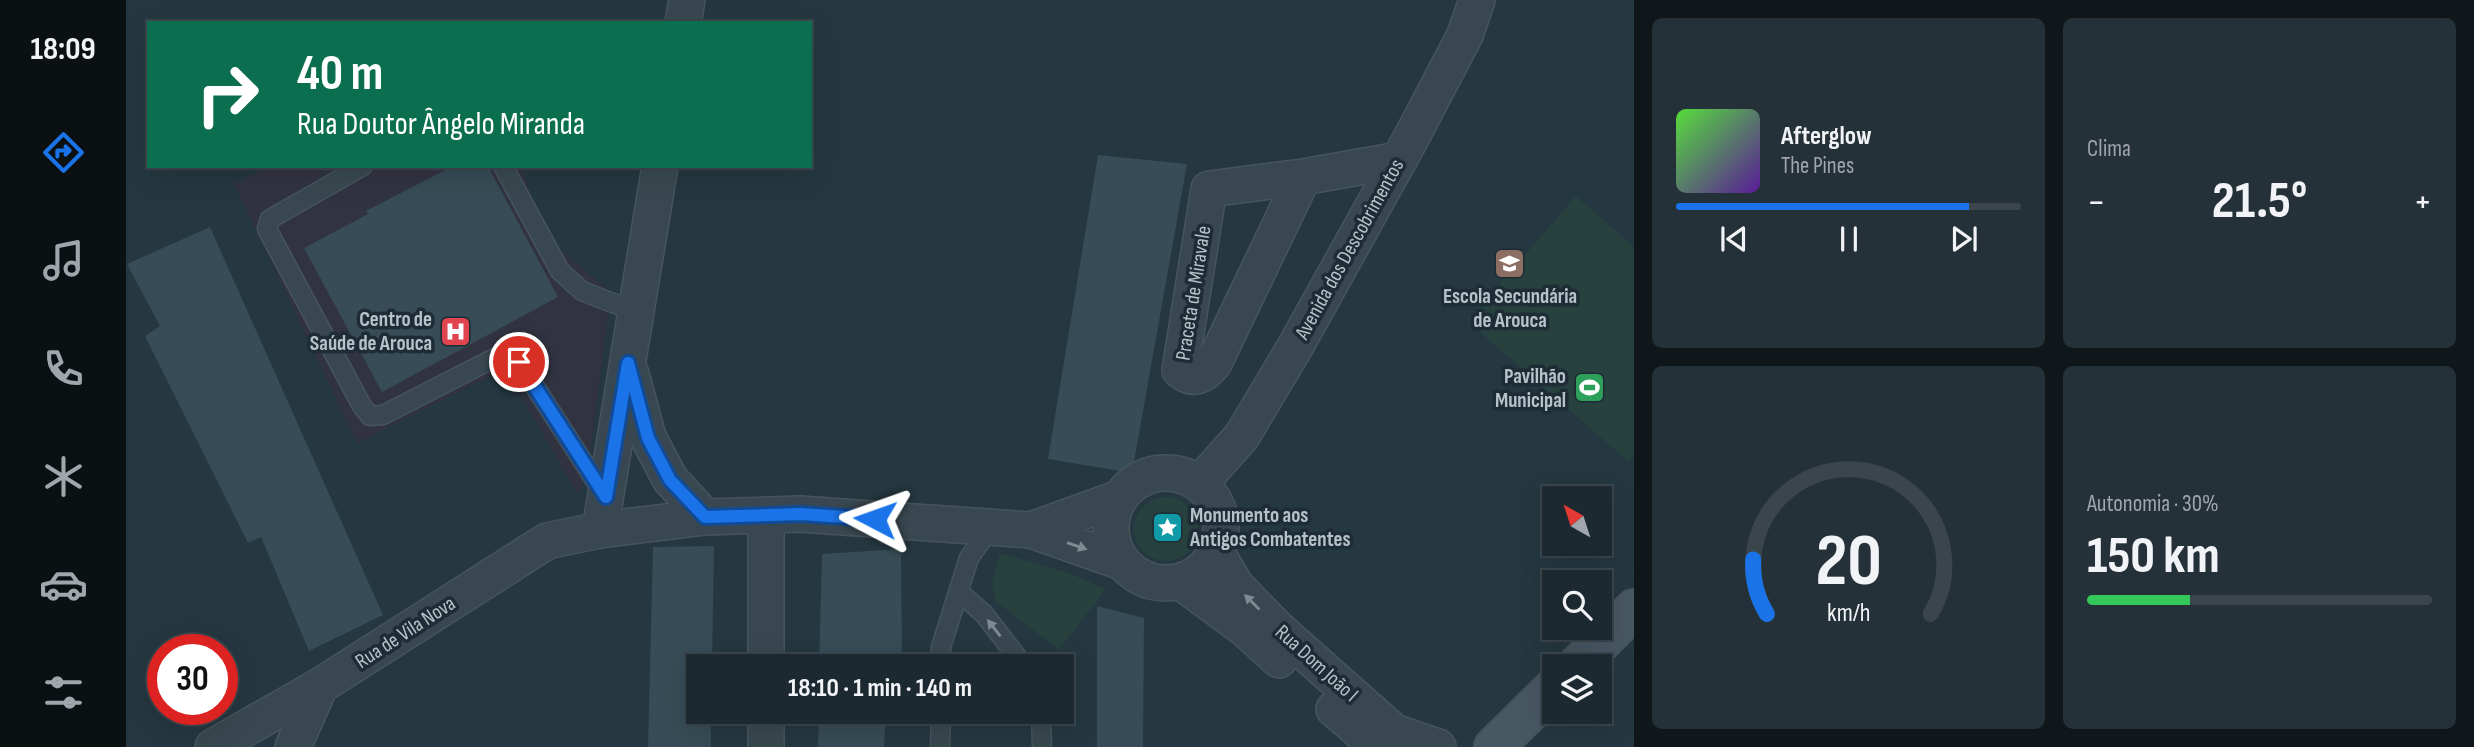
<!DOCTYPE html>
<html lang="pt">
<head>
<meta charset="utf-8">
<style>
	:root { --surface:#1c2930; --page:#253138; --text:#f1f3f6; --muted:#a0a6ab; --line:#3a454c; --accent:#1a73e8 }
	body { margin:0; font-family:"Sofia Sans Condensed",sans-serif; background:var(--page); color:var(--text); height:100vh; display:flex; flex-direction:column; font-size:26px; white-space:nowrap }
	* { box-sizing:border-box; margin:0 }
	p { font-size:23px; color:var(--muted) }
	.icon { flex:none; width:38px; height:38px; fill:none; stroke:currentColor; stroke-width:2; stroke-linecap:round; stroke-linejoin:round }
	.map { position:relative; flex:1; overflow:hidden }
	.sheet { display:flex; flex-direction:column; gap:18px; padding:18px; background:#0f171a; width:840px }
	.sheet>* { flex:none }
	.top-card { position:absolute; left:21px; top:21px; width:665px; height:147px; border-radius:0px; box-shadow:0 7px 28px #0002,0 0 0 2px var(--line); background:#0b6e4f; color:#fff; overflow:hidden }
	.needle { width:46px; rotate:321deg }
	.buttons { position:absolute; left:1416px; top:486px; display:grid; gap:14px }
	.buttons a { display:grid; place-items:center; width:70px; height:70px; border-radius:0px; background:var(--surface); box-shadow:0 7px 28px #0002,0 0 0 2px var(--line); font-size:35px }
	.speed { position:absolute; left:21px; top:634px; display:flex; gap:14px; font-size:35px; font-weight:700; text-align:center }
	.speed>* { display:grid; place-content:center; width:91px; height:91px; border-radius:50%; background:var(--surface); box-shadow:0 7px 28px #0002,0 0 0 2px var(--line); line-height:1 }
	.speed .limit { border:10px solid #d22; background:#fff; color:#111 }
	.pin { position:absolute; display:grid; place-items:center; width:60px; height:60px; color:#fff; margin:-30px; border:4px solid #fff; border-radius:50%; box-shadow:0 2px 7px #0007 }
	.me { position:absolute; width:77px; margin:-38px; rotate:274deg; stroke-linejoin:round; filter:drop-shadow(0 0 5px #0008) }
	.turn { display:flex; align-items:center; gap:24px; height:147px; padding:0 35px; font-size:32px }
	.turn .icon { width:91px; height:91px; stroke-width:2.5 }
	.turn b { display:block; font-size:49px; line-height:60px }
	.big { font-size:52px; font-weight:700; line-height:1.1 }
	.sheet .tile { flex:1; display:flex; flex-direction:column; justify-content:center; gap:10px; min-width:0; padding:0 24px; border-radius:10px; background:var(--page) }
	.sheet .dial { align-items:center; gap:0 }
	.dial svg { height:182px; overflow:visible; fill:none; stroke:var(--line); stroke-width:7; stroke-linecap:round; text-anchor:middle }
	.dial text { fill:var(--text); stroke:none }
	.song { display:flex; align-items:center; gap:21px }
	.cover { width:84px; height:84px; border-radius:10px; background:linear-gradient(135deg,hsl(110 70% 55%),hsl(270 70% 35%)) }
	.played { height:7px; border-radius:4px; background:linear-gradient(90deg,var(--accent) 85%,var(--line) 85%) }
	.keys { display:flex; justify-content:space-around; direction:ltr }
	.heat { display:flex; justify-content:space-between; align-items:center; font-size:38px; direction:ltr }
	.charge { height:10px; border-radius:5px; background:linear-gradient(90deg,#34c759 30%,var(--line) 0) }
	.sheet .tiles { flex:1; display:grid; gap:18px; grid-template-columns:repeat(2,1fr) }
	.trip { position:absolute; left:560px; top:654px; width:388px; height:70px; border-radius:0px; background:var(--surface); box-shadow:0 7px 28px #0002,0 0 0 2px var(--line); font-weight:700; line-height:70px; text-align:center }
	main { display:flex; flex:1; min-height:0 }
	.tab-bar { display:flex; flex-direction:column; width:126px; justify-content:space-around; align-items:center; background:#0b1013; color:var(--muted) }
	.tab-bar .icon { width:49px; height:49px }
	.tab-bar .current { color:var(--accent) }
	.tab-bar b { font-size:32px; color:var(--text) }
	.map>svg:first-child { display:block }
</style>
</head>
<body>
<main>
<nav class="tab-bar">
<b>18:09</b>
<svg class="icon current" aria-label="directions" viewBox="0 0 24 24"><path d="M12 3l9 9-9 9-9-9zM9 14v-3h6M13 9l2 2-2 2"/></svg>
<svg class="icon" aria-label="music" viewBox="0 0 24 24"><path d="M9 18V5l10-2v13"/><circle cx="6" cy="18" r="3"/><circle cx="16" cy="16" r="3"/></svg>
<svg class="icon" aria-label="phone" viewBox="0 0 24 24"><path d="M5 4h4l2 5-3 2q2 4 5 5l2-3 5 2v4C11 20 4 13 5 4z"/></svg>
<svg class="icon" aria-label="climate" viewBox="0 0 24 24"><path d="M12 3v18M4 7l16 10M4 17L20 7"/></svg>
<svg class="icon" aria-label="car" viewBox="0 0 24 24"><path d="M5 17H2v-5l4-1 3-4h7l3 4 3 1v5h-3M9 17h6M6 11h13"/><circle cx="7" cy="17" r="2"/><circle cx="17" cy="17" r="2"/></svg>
<svg class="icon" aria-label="filters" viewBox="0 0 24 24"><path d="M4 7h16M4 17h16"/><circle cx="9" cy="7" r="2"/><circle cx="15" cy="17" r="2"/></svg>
</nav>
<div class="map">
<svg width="1508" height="747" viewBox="0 0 1508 747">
	<rect width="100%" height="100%" fill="#253740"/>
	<path fill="#313341" d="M144,166h251l23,65 15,18 52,43 -20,156 -12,48 -74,-127 -148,74 -123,-259z"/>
	<g fill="#27413e">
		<path d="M1450,196l58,51v209l-5,6 -162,-141z"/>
		<circle cx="1040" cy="529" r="32"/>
		<path d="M874,553l69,20 37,16 -47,61 -64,-49 -3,-18z"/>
	</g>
	<g fill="#374c56">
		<path d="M972,155l89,9 -55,309 -84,-14z"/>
		<path d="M327,166h35l70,131 -176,95 -78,-144 64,-34 -2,-3z"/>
		<path d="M84,227l173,388 -74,36 -48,-114 -13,6 -103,-207 15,-10 -33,-62z"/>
		<path d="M588,546l-2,121h-14v45h13v35h-63l5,-200z"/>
		<path d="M775,549l1,118h-83l3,-113z"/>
		<path d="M971,606l47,12 -1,129h-46z"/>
		<path d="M693,712h67l-2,35h-66z"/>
	</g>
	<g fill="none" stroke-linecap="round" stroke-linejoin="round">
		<defs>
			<g id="lane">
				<path d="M237,166l-93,53 -3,10 95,177 8,10 13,-1 121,-62 15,9 85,132"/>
				<path d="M377,166l57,105 22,20 54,21"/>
				<path d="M834,593l24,21 41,53"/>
				<path d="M815,667v-20l28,-89 21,-30"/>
				<path d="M915,712l1,35"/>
				<path d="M814,747l1,-35"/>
			</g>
			<g id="street">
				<path d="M557,23l4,-23"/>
				<path d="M1177,177l-89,186c-10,12 -20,19 -34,7l29,-181 94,-12 96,-17"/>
				<path d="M505,374l17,63 22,42 35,38"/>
				<circle cx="1040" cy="528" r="55"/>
				<path d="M1073,484l43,-48 53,-89 115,-207 55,-105 12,-35"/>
				<path d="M474,530l60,-364"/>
				<path d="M905,530l89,-32"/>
				<path d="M1090,552l20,34 42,43 116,103 44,15"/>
				<path d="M1055,582l64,47 34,31"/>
				<path d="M640,667v-152"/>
				<path d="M1208,709l27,23 11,15"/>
				<path d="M87,747l107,-61 227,-145 53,-11 105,-13 95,-3 231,16 91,32"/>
				<path d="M167,747l27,-61"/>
				<path d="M640,747v-35"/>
			</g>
			<g id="secondary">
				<path d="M1450,667l58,-58"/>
				<path d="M1368,747l60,-59"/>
			</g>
		</defs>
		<use href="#lane" stroke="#46545c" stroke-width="21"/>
		<use href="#street" stroke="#46545c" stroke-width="38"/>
		<use href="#secondary" stroke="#46545c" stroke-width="42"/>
		<use href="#lane" stroke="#394850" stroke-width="18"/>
		<use href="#street" stroke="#394850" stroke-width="35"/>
		<use href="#secondary" stroke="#485863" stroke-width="38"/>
	</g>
	<defs><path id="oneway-solid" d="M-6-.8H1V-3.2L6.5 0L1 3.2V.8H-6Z" transform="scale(1.75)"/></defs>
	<g fill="#7e8b93">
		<use href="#oneway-solid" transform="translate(951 546) rotate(19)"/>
		<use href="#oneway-solid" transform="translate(1126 602) rotate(-135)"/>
		<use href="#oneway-solid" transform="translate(868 628) rotate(-128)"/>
	</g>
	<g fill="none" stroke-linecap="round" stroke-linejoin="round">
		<defs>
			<path id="route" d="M393,362l87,135 22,-134 20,75 22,42 35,37 95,-3 75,5"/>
		</defs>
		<use href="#route" stroke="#114b97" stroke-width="18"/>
		<use href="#route" stroke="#1a73e8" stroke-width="12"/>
	</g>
	<defs>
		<symbol id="school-square" viewBox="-11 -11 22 22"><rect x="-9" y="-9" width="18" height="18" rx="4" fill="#8d6e63" stroke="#1e2d35"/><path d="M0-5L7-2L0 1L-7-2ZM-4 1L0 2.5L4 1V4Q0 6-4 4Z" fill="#fff"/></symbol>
		<symbol id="hospital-square" viewBox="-11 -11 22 22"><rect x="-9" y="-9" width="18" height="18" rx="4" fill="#e0444e" stroke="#1e2d35"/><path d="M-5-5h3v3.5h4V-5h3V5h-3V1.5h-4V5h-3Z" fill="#fff"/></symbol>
		<symbol id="stadium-square" viewBox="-11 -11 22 22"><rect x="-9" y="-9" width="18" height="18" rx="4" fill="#2e9e5b" stroke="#1e2d35"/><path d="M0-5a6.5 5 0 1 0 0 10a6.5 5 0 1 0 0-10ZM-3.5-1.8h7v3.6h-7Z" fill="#fff"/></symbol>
		<symbol id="sight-square" viewBox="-11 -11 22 22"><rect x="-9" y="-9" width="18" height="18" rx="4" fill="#0f9aa8" stroke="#1e2d35"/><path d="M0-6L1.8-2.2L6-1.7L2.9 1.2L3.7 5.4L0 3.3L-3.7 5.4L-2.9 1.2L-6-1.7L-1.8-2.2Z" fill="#fff"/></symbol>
	</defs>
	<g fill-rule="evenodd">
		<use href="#school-square" x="1366" y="246" width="35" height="35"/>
		<use href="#hospital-square" x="312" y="314" width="35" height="35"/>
		<use href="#stadium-square" x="1446" y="370" width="35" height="35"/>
		<use href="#sight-square" x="1024" y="510" width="35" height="35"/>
	</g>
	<g text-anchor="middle" stroke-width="7" stroke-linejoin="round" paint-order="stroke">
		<g font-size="21" fill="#b6c2ca" stroke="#1e2d35">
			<text transform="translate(1223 249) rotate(-61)" y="7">Avenida dos Descobrimentos</text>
			<text transform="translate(1067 293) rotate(-81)" y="7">Praceta de Miravale</text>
			<text transform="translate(279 632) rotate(-33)" y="7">Rua de Vila Nova</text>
			<text transform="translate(1191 663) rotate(42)" y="7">Rua Dom João I</text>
		</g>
		<g font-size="21" font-weight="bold" fill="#b6c2ca" stroke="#1e2d35" text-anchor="end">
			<text x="1384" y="303" text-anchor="middle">Escola Secundária<tspan x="1384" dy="24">de Arouca</tspan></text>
			<text x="306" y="326">Centro de<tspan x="306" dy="24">Saúde de Arouca</tspan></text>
			<text x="1440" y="383">Pavilhão<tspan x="1440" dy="24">Municipal</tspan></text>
			<text x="1064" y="522" text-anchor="start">Monumento aos<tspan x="1064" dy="24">Antigos Combatentes</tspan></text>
		</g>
	</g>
</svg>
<div class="buttons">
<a><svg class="needle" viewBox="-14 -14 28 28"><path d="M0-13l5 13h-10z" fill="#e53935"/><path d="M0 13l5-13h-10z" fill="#a0a6ab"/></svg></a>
<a><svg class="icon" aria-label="search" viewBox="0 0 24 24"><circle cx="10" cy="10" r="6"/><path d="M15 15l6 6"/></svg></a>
<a><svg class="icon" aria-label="layers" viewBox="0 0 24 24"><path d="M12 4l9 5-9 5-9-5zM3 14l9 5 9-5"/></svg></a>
</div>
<div class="speed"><div class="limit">30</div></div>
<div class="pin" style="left:393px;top:362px;background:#d93025"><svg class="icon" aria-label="arrive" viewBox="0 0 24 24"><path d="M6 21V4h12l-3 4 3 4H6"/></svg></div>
<svg class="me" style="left:749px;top:519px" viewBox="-20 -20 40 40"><path d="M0-17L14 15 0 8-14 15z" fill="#1a73e8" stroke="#fff" stroke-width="4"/></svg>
<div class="trip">18:10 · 1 min · 140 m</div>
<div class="top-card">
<div class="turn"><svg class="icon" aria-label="right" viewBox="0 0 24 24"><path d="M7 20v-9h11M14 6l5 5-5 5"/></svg><div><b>40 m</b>Rua Doutor Ângelo Miranda</div></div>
</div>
</div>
<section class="sheet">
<div class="tiles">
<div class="tile">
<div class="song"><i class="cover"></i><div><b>Afterglow</b><p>The Pines</p></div></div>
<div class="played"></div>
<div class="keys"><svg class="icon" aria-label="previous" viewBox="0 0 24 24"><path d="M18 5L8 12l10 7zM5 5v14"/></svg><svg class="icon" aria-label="pause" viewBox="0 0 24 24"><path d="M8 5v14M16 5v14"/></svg><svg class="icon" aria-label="next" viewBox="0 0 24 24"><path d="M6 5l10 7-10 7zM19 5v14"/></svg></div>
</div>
<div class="tile"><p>Clima</p>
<div class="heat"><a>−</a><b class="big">21.5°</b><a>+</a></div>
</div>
<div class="tile dial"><svg viewBox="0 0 100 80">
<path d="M14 69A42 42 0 1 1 86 69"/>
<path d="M14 69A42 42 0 0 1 8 45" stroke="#1a73e8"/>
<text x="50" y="56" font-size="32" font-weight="700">20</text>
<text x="50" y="72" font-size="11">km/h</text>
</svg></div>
<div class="tile"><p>Autonomia · 30%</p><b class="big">150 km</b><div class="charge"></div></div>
</div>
</section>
</main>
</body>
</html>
